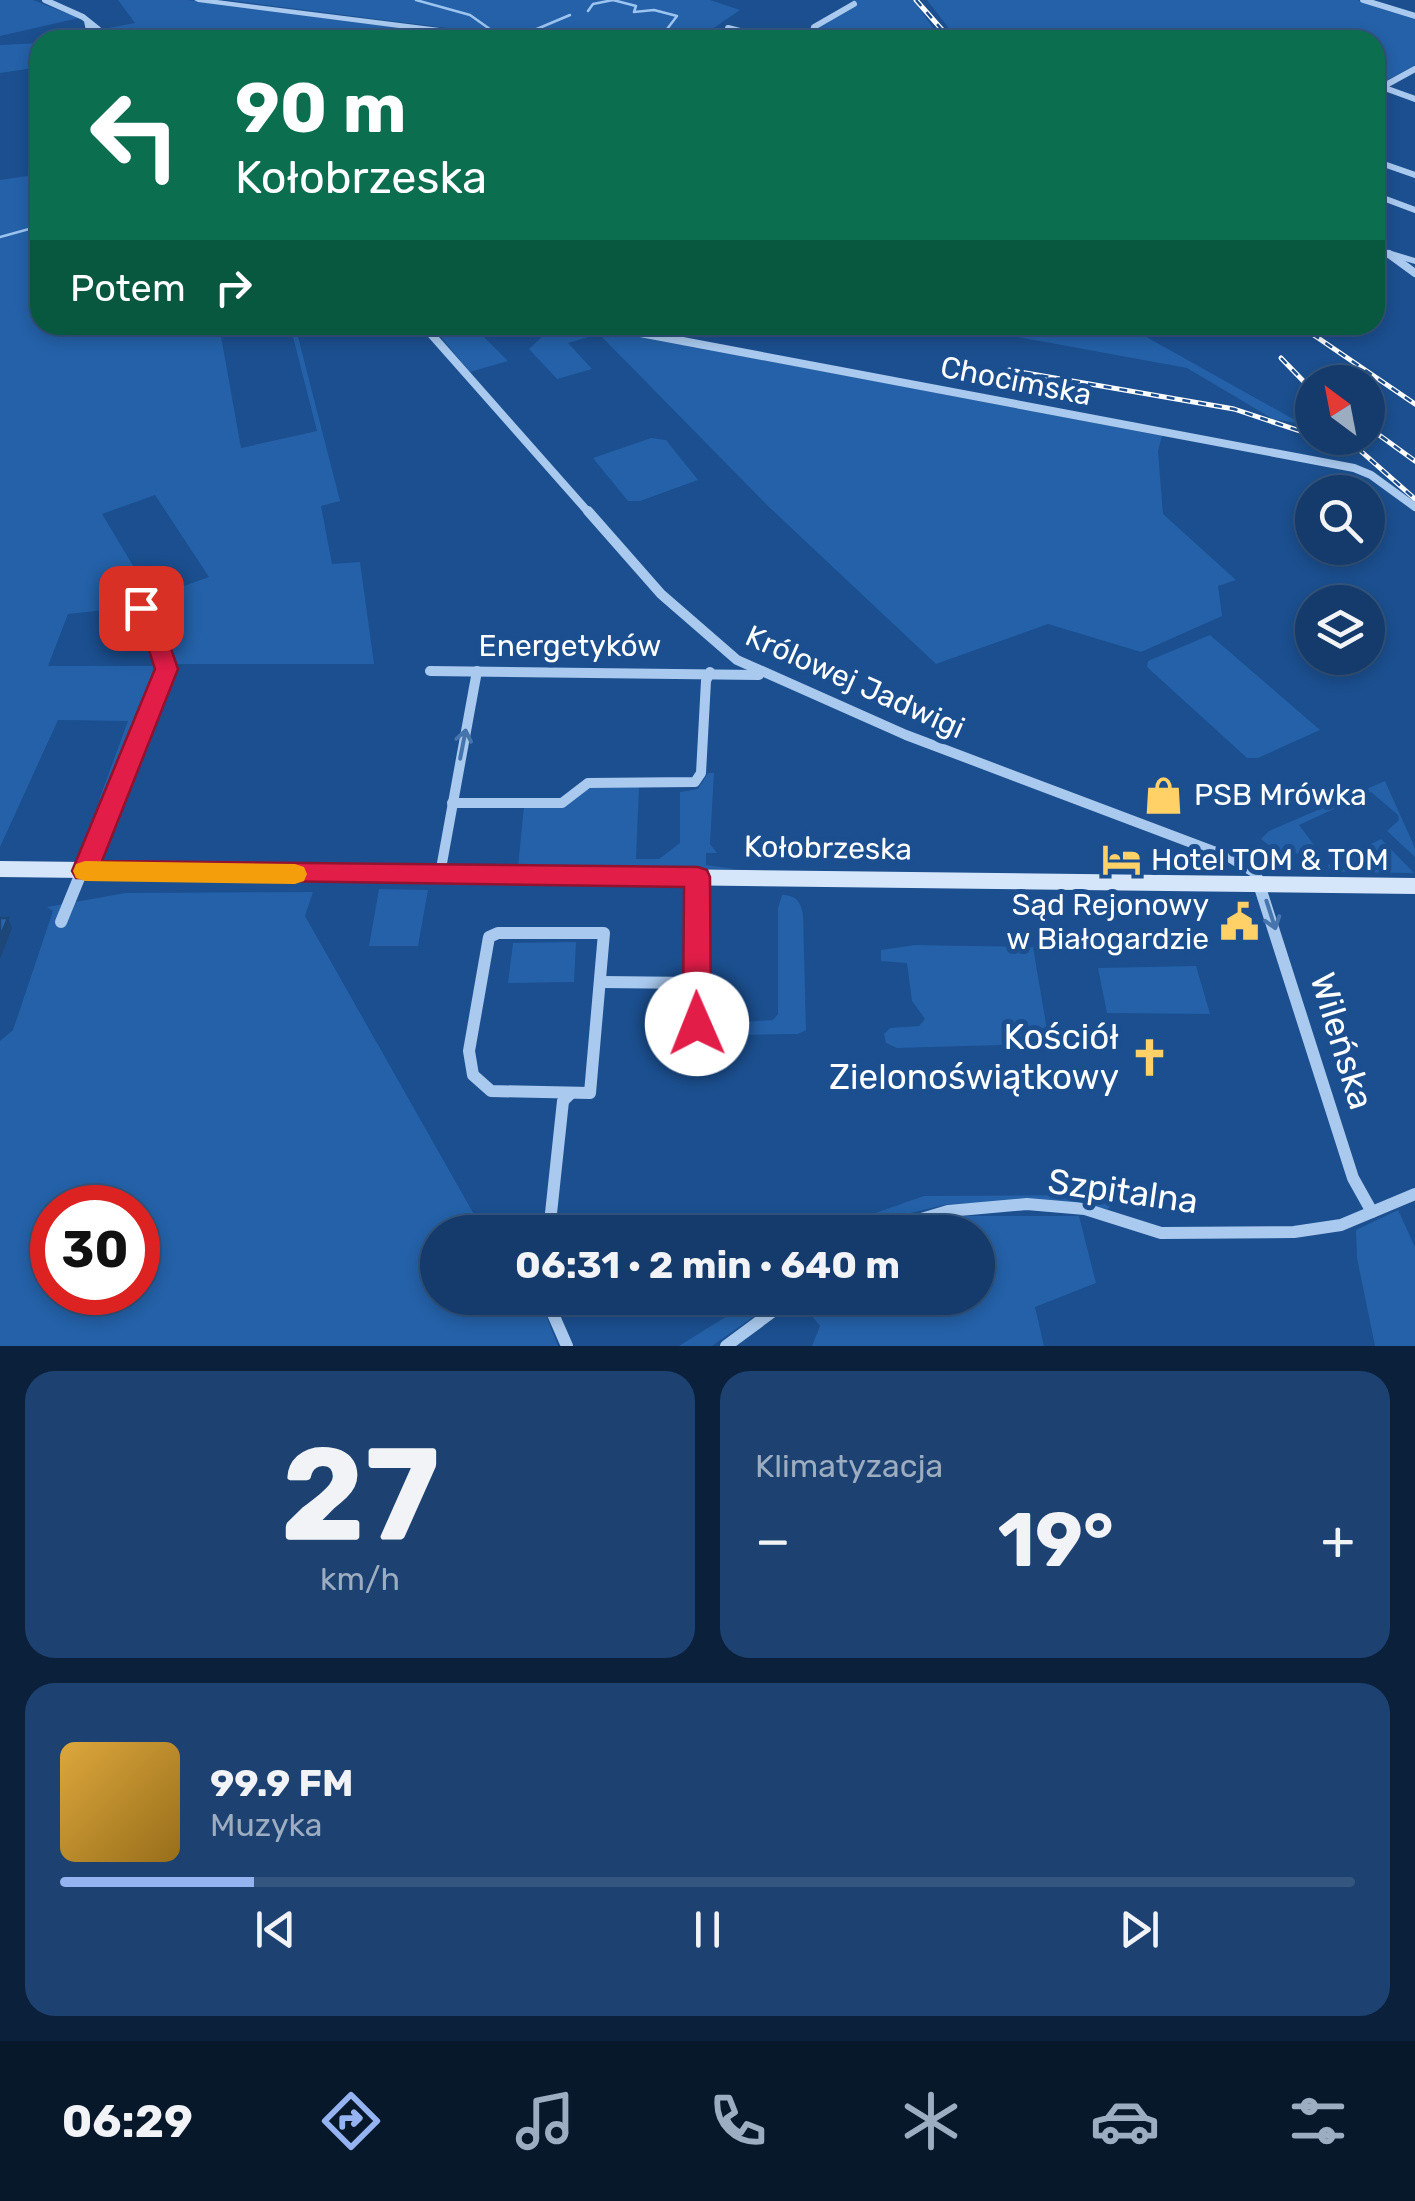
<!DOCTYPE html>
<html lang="pl">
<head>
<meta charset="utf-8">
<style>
	:root { --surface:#143b6b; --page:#1d4271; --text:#f1f3f6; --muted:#9dadc1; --line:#33557e; --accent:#95b2f1 }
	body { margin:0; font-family:Rubik,sans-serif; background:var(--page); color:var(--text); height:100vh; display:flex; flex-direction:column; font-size:38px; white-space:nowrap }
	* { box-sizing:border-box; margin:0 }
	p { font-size:32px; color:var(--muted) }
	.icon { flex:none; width:55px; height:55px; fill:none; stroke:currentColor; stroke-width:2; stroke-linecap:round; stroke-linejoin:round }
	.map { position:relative; height:1346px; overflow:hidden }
	.side { display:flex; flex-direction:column; gap:25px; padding:25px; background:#0b203b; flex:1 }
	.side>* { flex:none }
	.guide { position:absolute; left:30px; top:30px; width:1355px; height:305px; border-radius:30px; box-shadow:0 5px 15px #0003,0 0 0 2px var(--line); background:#0b6e4f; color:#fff; overflow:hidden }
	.needle { width:65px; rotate:328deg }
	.controls { position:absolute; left:1295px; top:365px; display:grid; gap:20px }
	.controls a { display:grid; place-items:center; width:90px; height:90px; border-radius:50%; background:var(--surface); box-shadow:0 5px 15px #0003,0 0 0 2px var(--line); font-size:50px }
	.speed { position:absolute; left:30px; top:1185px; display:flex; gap:20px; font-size:50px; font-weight:700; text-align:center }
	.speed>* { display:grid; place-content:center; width:130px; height:130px; border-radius:50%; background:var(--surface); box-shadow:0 5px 15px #0003,0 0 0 2px var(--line); line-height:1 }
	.speed .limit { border:15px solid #d22; background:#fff; color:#111 }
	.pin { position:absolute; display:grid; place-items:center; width:85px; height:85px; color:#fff; margin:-42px; border-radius:20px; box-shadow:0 5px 15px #0006 }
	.me { position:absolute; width:110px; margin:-55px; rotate:359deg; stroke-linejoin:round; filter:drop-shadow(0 0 8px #0008) }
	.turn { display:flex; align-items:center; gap:35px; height:210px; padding:0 40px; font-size:45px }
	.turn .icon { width:130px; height:130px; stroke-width:2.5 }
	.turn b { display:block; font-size:70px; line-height:85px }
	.then { display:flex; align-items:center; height:95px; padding:0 40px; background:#0003; gap:20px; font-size:38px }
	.big { font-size:75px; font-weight:700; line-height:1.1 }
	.side .widget { flex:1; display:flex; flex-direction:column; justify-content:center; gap:15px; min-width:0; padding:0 35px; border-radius:30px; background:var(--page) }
	.side .dial { align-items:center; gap:0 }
	.dial b { font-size:130px; line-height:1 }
	.song { display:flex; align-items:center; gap:30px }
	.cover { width:120px; height:120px; border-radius:15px; background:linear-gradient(135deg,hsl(40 70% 55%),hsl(40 70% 35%)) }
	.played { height:10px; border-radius:5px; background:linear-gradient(90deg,var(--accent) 15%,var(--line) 15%) }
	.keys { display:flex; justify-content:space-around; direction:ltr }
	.heat { display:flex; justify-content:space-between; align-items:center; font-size:55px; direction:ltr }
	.side .tiles { flex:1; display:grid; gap:25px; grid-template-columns:1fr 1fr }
	.widget:last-child { grid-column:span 2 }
	.trip { position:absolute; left:420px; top:1215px; width:575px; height:100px; border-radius:50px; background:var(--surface); box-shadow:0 5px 15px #0003,0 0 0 2px var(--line); font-weight:700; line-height:100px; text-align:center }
	.dock { display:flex; height:160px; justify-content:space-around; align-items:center; background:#08182b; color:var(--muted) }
	.dock .icon { width:70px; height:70px }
	.dock .selected { color:var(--accent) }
	.dock b { font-size:45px; color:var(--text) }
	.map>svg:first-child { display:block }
</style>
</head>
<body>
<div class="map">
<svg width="1415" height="1346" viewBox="0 0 1415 1346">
	<rect width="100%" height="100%" fill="#1b4f8f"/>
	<g fill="#2461a8" fill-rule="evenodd">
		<path d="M0,0h33l46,18 -79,18z"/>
		<path d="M118,0h69l316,40 -395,-3 -5,-8 32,-6z"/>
		<path d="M227,0h483l30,10 -44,30h-154z"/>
		<path d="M851,0h62l29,40h-129l5,-13 38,-24z"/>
		<path d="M927,0h430l58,18v47l-40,22v-47h-417z"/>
		<path d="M40,43v24l-40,6v-28z"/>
		<path d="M40,174v151h179l22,123 76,-17 -27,-106h5l45,176 -19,5 11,58 28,-2 14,102h-202l-3,-22 -33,-53 9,-4 8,12 56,-20 -54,-82 -53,19 39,65 -20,9 11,19 -64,7 -20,52h110l2,4 -50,128 -11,2 29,-79 -70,-1 -58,127v-667z"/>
		<path d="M555,325h27l580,111 -4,15 5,63 73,66 -18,6 4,30 -81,36 -93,-28 -112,40 -167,-157 -170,-173 -31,9 24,26 -35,10 -28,-30z"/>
		<path d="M1022,325h103l177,99 -29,-5 -86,-51 -169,-31z"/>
		<path d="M473,326l35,35 -38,11 -30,-36z"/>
		<path d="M651,438l15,2 32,40 -58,21h-12l-35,-43z"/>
		<path d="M1210,635l110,95 -62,28h-11l-100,-91 1,-6z"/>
		<path d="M708,773h6l-4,71 7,9h-11v12l29,4 -217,-2 6,-61h37l25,-18 53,-1 -3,72h23l21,-16v-51l18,-3z"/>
		<path d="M1385,781l30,67v9l-28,-26 12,-11 -1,-5 -27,-23 -72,33 18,24c-19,9 -41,4 -56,-10l8,-8z"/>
		<path d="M1381,839l33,34 -83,-1 -3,-7z"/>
		<path d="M379,889l49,1 -10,56h-49z"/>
		<path d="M313,892l-8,24 179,316h-46v66h101l19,48h-558v-305l13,-11 40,-119 -6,-4 78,-14zM52,1208h86v84h-86z"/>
		<path d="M782,895c14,0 18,6 21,19l3,116 -8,4 -62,1 -11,-4v-8l48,-3 5,-6v-106z"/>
		<path d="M576,942l-2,40 -66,1 5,-40z"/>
		<path d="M915,945l118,2 15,89 -17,-2 -29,11 -105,3 -11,-5 -2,-9 6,-6 29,-2 6,-7 -13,-18 -5,-38 -26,-2v-11z"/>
		<path d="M1196,966l14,48 -103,-1 -9,-45z"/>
		<path d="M1093,1195l19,9 -4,5 -59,-8 -100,3 -47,11 -38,17h-30l21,-12 69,-24z"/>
		<path d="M1398,1210l17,37v99h-40l-18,-88 -1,-28z"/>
		<path d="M952,1216h127l17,67 -61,24 9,39h-232l8,-20 -20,-25 5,-3h173v-66h-82z"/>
		<path d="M756,1298h24l-68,48h-33z"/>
	</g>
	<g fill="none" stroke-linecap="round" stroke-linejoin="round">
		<g stroke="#9cc4f0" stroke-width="2.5">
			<path d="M416,0l54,15 24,17"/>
			<path d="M613,0l23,6 -2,6 20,-2 23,6 -16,21"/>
			<path d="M588,11l5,-7 20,-4"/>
			<path d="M525,34l45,-19"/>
			<path d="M0,237l40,-11"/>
		</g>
		<g stroke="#a9c9ee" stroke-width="6">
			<path d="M45,0l38,17 15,12 -9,2 -2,-10"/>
			<path d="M1363,0l52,16"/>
			<path d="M728,28l47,12"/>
			<path d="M811,40l3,-13 40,-23"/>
			<path d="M1382,87l33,12"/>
			<path d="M1375,91l40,-22"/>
			<path d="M1375,161l40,14"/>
			<path d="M1375,195l40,15"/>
		</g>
		<g stroke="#a9c9ee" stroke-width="8">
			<path d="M1389,254l26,19"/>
			<path d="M423,325l167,189"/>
			<path d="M598,325l756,143 17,7 44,32"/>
		</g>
		<g stroke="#a9c9ee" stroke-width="10">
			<path d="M588,511l73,83 76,66 169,75 323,122 26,16 2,7"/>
			<path d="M430,671l329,4"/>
			<path d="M452,803h110l26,-20 107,-1 6,-9 5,-92 4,-9"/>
			<path d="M440,874l37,-203"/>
			<path d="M78,880l88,-211 -13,-41 -27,-45"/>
		</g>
		<g stroke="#a9c9ee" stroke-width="12">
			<path d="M697,878v147"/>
			<path d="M1257,878l96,300 19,34"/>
			<path d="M61,922l18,-44"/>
			<path d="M498,933h106l-14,160 -99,-2 -18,-16 -4,-24 20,-114z"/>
			<path d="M602,982l93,1"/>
			<path d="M549,1232l14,-131 7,-7"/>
			<path d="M878,1232l70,-21 79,-7 58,5 76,24 133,-1 47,-7 74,-31"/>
			<path d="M546,1298l21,48"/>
			<path d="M726,1346l65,-48"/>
		</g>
		<g fill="#a9c9ee" fill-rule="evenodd">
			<path d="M194,0h23l295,37 4,3h-24l-294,-38z"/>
			<path d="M1375,246l40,12v6l-40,-12z"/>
		</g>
		<path fill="#d6e6fa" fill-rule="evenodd" d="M0,861l1415,17v16l-1415,-17z"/>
		<defs>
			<g id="rail">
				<path d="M916,0l35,40"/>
				<path d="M1299,325l116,79"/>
				<path d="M1281,358l31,32"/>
				<path d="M1009,370l225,39 78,26"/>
				<path d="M1368,427l47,34"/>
				<path d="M1346,438l69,61"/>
			</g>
		</defs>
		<use href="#rail" stroke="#fff" stroke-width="5"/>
		<use href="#rail" stroke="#1b4f8f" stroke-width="2.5" stroke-dasharray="8" stroke-linecap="butt"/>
	</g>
	<path fill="#1d4779" d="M8,918l4,10 -12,31v-22z"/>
	<path fill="#2a66ad" stroke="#1d4779" stroke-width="2.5" d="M0,918h8l-8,19z"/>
	<defs><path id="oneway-shaft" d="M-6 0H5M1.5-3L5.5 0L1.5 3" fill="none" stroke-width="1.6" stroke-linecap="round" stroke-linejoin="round" transform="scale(2.5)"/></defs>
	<g stroke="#4674ac">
		<use href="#oneway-shaft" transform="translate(463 744) rotate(-79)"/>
		<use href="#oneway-shaft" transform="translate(1271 915) rotate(72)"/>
	</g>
	<path fill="#e11d48" stroke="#92132f" stroke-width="2.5" d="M141,601l7,2 16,25 14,41 -76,192 596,6 9,3 3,7 1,147 -4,9 -10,3 -10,-3 -4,-9 1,-137 -608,-9 -4,-7 83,-202 -13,-41 -12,-20z"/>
	<path fill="#f59e0b" d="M85,861l210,3 9,3 3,7 -3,7 -9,3 -210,-3 -9,-3 -3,-7 3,-7z"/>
	<defs>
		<symbol id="shop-bare" viewBox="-9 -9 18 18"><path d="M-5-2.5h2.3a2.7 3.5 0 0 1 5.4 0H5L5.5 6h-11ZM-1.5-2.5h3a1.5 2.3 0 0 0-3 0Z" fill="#ffd166" stroke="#1b4f8f" stroke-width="2.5" paint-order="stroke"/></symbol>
		<symbol id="hotel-bare" viewBox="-9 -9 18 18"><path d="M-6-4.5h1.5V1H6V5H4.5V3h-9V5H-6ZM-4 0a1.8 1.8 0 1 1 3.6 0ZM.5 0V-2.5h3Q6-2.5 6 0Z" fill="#ffd166" stroke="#1b4f8f" stroke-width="2.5" paint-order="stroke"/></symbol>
		<symbol id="civic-bare" viewBox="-9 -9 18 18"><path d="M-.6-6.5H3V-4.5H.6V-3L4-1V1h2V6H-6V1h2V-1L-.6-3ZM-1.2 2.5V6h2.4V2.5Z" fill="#ffd166" stroke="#1b4f8f" stroke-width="2.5" paint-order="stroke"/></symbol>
		<symbol id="church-bare" viewBox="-9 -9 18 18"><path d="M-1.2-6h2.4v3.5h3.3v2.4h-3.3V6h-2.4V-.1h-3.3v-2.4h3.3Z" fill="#ffd166" stroke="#1b4f8f" stroke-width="2.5" paint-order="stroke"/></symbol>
	</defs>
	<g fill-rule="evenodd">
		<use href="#shop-bare" x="1136" y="768" width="55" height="55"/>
		<use href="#hotel-bare" x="1094" y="832" width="55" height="55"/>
		<use href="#civic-bare" x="1212" y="894" width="55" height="55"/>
		<use href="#church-bare" x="1122" y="1030" width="55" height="55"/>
	</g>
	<g text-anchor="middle" stroke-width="10" stroke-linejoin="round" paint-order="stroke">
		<g font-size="30" fill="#fff" stroke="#1b4f8f">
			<text transform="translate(1016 381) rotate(11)" y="10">Chocimska</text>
			<text x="570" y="656">Energetyków</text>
			<text transform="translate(855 682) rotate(24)" y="10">Królowej Jadwigi</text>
			<text transform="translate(828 848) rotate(1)" y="10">Kołobrzeska</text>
		</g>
		<g font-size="30" fill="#fff" stroke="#1b4f8f" text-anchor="start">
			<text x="1194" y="805">PSB Mrówka</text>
			<text x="1151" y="870">Hotel TOM &amp; TOM</text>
			<text x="1209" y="915" text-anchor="end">Sąd Rejonowy<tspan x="1209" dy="34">w Białogardzie</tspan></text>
		</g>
		<g font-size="35" fill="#fff" stroke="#1b4f8f" text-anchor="end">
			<text x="1119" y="1049">Kościół<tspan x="1119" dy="40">Zielonoświątkowy</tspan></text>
		</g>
		<g font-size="35" fill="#fff" stroke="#1b4f8f">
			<text transform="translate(1342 1041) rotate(73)" y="12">Wileńska</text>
			<text transform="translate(1123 1191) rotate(8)" y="12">Szpitalna</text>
		</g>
	</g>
</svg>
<div class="controls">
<a><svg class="needle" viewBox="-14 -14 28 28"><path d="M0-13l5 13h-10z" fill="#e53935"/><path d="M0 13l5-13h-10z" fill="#9dadc1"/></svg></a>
<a><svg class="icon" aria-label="search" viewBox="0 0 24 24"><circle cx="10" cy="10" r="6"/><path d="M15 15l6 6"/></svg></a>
<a><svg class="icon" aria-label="layers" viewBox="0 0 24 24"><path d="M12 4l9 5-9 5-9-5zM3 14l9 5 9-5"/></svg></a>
</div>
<div class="speed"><div class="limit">30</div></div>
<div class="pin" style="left:141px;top:608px;background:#d93025"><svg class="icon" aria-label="arrive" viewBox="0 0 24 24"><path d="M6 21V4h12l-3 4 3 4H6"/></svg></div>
<svg class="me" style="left:697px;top:1024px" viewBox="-20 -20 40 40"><circle r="19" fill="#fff"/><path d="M0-13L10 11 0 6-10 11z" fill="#e11d48"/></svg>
<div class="trip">06:31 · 2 min · 640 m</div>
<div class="guide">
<div class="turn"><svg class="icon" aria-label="left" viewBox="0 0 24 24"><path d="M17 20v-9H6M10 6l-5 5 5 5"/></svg><div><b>90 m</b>Kołobrzeska</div></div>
<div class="then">Potem<svg class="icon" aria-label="right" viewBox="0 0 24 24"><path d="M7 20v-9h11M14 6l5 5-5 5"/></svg></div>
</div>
</div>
<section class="side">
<div class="tiles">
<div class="widget dial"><b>27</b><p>km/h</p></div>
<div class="widget"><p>Klimatyzacja</p>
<div class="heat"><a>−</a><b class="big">19°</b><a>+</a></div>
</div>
<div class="widget">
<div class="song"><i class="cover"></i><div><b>99.9 FM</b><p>Muzyka</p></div></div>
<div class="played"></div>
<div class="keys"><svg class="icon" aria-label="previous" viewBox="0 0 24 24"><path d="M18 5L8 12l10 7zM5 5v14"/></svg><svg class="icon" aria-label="pause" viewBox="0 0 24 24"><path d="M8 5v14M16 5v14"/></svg><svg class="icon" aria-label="next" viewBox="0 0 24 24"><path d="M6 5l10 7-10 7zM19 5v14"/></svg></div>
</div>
</div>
</section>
<nav class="dock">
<b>06:29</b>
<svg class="icon selected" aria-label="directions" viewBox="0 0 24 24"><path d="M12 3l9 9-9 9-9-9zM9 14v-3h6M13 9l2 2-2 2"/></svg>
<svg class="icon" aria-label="music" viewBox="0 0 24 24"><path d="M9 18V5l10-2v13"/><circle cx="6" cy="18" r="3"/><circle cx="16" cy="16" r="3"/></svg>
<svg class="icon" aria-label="phone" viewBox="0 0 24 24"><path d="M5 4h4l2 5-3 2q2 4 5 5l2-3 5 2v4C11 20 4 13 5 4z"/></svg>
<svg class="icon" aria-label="climate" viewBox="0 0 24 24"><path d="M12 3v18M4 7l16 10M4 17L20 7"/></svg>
<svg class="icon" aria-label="car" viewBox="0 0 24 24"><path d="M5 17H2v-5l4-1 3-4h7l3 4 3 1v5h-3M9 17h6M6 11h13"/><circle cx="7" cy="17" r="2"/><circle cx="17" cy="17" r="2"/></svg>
<svg class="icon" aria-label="filters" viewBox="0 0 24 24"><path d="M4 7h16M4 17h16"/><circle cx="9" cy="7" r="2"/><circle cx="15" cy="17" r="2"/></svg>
</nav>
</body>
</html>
